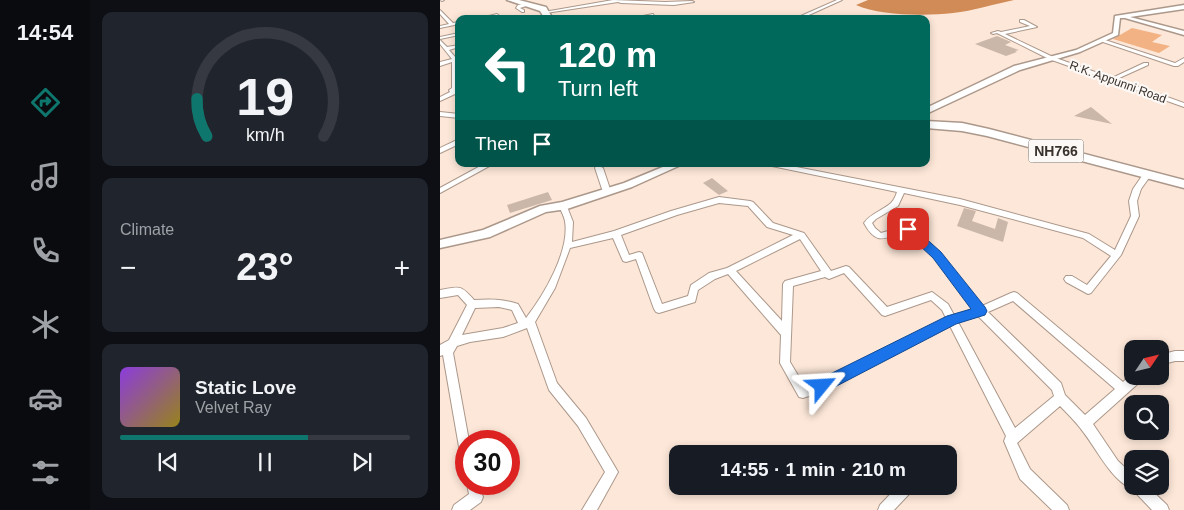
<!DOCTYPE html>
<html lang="en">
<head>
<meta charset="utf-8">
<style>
	:root { --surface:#171b24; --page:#20242c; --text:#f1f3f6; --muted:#9ea1a6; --line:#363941; --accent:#0f766e }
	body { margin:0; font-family:Helvetica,sans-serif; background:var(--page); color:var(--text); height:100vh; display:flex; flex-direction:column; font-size:19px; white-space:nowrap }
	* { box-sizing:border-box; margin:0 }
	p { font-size:16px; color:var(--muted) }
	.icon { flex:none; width:28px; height:28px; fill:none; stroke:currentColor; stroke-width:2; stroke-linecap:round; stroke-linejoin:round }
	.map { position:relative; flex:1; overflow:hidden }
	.panel { display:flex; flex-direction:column; gap:12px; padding:12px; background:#0d0f14; width:350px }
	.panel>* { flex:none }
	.guide { position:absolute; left:15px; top:15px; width:475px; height:152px; border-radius:10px; box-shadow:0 2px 8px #0003; background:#00695c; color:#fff; overflow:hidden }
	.needle { width:32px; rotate:55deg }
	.controls { position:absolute; left:684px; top:340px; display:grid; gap:10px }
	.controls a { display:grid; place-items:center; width:45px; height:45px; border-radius:10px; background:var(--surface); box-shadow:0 2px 8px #0003; font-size:25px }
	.speed { position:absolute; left:15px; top:430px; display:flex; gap:10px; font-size:25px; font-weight:700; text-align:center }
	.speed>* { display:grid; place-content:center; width:65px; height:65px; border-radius:50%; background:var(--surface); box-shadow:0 2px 8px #0003; line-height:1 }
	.speed .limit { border:8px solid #d22; background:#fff; color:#111 }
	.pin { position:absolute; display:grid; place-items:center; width:42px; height:42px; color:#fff; margin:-21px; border-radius:10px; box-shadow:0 2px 8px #0006 }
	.me { position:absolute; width:55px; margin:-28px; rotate:63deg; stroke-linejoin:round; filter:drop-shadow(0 0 4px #0008) }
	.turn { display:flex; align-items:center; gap:18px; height:105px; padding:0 20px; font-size:22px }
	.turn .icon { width:65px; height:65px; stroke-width:2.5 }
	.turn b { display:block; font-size:35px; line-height:42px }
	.then { display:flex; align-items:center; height:48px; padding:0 20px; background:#0003; gap:10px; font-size:19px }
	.big { font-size:38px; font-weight:700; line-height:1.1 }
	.panel .card { flex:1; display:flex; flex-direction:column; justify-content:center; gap:8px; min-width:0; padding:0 18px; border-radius:10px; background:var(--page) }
	.panel .dial { align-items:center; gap:0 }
	.dial svg { height:130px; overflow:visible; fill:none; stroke:var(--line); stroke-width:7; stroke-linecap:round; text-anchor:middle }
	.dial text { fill:var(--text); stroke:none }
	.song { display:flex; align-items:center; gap:15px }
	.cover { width:60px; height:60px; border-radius:8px; background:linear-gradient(135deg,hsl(270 70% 55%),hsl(50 70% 35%)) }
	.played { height:5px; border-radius:2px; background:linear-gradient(90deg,var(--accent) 65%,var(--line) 65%) }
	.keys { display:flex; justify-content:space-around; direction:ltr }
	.heat { display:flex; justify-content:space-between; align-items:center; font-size:28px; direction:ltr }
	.trip { position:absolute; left:229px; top:445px; width:288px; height:50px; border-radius:10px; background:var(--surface); box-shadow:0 2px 8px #0003; font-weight:700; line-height:50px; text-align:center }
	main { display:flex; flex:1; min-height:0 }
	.tabs { display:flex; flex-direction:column; width:90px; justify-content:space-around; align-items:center; background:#090b0e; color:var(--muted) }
	.tabs .icon { width:35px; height:35px }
	.tabs .current { color:var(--accent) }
	.tabs b { font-size:22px; color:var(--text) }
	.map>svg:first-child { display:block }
</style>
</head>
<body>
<main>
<nav class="tabs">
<b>14:54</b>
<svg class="icon current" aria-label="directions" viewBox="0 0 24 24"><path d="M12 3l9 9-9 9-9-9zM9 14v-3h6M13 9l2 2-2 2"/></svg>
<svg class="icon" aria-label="music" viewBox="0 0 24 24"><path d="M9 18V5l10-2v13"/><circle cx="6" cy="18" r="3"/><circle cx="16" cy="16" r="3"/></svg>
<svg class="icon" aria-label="phone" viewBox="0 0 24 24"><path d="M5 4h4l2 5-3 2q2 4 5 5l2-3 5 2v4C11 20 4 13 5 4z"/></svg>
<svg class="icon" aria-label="climate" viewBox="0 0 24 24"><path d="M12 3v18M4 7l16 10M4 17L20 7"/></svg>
<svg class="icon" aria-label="car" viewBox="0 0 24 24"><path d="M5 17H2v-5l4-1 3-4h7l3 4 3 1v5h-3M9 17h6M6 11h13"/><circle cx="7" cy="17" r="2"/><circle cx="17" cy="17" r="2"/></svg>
<svg class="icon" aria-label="filters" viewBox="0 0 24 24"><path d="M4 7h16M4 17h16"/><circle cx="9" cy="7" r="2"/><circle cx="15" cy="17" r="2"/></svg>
</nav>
<section class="panel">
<div class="card dial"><svg viewBox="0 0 100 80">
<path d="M14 69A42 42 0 1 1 86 69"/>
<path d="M14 69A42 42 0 0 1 8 46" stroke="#0f766e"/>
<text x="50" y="56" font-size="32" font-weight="700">19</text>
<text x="50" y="72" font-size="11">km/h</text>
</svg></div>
<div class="card"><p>Climate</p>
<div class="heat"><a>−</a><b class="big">23°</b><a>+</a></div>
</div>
<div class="card">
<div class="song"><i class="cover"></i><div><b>Static Love</b><p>Velvet Ray</p></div></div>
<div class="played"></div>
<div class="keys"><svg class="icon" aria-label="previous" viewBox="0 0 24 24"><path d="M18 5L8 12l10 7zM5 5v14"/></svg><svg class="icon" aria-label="pause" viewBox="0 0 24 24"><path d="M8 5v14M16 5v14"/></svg><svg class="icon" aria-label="next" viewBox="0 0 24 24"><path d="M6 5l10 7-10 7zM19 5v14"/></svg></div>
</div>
</section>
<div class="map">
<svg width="744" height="510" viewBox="0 0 744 510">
	<rect width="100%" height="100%" fill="#fce7d8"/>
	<path fill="#f2b284" d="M692,28l30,7 -10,7 18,4 -11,7 -46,-14z"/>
	<path fill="#d18b56" d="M428,0h146c-20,4 -41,11 -61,13 -27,3 -73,3 -97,-8z"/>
	<g fill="#cbb7a9">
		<path d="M557,36l14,6 -6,3 14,5 -4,1 2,1 -11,4 -31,-12z"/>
		<path d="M651,107l21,17 -38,-8z"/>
		<path d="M272,178l11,9 5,4 -9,4 -16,-12z"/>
		<path d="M108,192l4,8 -42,13 -3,-8z"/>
		<path d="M524,208l12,3 -4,10 23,8 3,-11 10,4 -5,20 -46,-16z"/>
	</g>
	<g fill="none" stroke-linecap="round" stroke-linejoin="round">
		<defs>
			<g id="street">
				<path d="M0,0h4l-2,1z"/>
				<path d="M173,0l52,2 27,-1 2,1 -20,3 -53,-2 -3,-1 -72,11 -2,-1z"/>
				<path d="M397,0h5l-42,19h-6z"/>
				<path d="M88,3l1,2 -9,3 4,2v2h-2l-6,-4 2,-3z"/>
				<path d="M0,10l13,13 6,-1v2l-19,4v-2l9,-2 -9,-10z"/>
				<path d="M57,14l6,5h-5l-2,-3 -19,3z"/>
				<path d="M213,14l1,2 -15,3h-11z"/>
				<path d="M580,20h4l13,7 -32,7 48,23 59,21 32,-15h4v2l-31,14 67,24v4l-135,-48 -52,-26 -4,1 -2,-1 7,-2 3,1 29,-6 -10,-4z"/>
				<path d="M19,33v2l-19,4v-2z"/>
				<path d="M662,39l73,24 9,-5v4l-6,4h-4l-74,-25v-1z"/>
				<path d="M0,40l7,7 12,-2v2l-10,3 7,8h3l-2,26 2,-1v5l-4,2v4l-15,7v-4l10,-5 -1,-2 3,-2v-26l-12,4v-4l12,-3 -12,-15z"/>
				<path d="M0,112l19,2v4l-19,-2z"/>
				<path d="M19,139v5l-19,9v-5z"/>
				<path d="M44,164h9l-53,29v-5z"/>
				<path d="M329,164h12l179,35 129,35 26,16 16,-34 -2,-15 4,-12 11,-16h6l1,2 -10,14 -4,12 2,15 -18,39 -30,38 -3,1 -22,-12 -2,-3 2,-3h6l15,9 24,-29 -28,-18 -123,-33 -56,-12 -6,13 -22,13 -4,4 3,5 6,5 21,-6h9l29,26 42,53 29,-13 3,-1 3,1 106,89 9,-8v2h11l-1,4 -49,44 25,37 14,13v12h15l20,19 2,5h-17l-21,-22c-20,-8 -36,-42 -50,-59 -6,-8 -14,-16 -21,-23l-43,37 13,26 37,36 2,5h-17l-32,-31 -16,-38 2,-5 -56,-110 -124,64 -23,8 -4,-1 -19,-34 1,-28 -53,-61 -13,5 -17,11 -3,12 -36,11 -3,-1 -2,-3 -18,-50 -10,3 -3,-1 -10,-23 -43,10 -15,40 -20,34 22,61 29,35 32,54 -21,38h-15l23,-38 -27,-46 -29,-36 -22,-62 -24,9 -33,5 -13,4 -4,7 16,88h-3v25l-4,-2 -19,-109 -3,1v-11l9,-5 18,-35 -9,-10 -18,3v-8c20,-3 20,-6 34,10 16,-1 29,-1 44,4l8,14c18,-23 44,-67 39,-97 -1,-5 -4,-10 -6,-15l1,-2h6l7,18 -1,20 42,-11 57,-20 48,-14 31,4 3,1 20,21 31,10 27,38 15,-5 3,1 38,40 45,-15 16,12 6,11 19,-6 -39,-52 -28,-25c-21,5 -29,15 -42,-9 7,-10 18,-12 27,-20 3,-3 5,-8 6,-11l-125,-26zM279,203l29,3 19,21 26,8 -66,33 -18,5 -18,12 -3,11 -26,8 -20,-51 -3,-1 -10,3 -8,-20 56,-20zM360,239l21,32 -36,10 -2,3 -1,37 -46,-50zM404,273l38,42 3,1 46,-16 11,10 4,8 -127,64 -14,5 -15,-25 3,-76 32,-9 4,2zM573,301l102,88 -30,26 -20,-20 -4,-12 -73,-71zM59,307l13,3 6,13 -15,5 -41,7 13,-27zM538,316l74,74 2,6 -39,32 -57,-106z"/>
				<path d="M156,166h3l4,2 8,24 -1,2h-6l-1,-2 -8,-24z"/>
				<path d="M735,351h9v10h-9l-15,4v-10z"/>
				<path d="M27,484h12l4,13 -2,5 -11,8h-18l2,-5 15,-11z"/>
				<path d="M458,486h15l-1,5 -18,19h-16l2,-5z"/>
			</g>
			<g id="secondary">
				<path d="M744,5v4l-54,8 54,14v4l-59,-17h-5l-2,17 -38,17 -60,18 -94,44v-6l88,-42 62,-16 37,-17 2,-17z"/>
				<path d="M230,164h13l-51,23 -65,22 -21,3 -56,25 -50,11v-8l43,-10 57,-24 22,-4 62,-19z"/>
			</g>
			<g id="highway">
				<path d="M67,0h12l27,7 7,12h-8l-5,-8z"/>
				<path d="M486,121l36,2 27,6 195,51v8l-197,-52 -25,-5 -36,-3z"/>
			</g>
		</defs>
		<use href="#street" stroke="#ac988b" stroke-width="2"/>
		<use href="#secondary" stroke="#ac988b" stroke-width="3"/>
		<use href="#highway" stroke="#ac988b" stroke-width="3"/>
		<use href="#street" fill="#fff" fill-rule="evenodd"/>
		<use href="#secondary" fill="#fff" fill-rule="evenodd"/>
		<use href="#highway" fill="#fff" fill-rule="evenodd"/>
	</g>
	<path fill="#1a73e8" stroke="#114b97" d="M468,225l4,1 29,26 44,55 2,4 -2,4 -29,9 -129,67 -5,2 -6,-2 -2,-5 2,-5 131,-65 24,-7 -38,-51 -28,-26 -2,-3z"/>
	<g text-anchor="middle" stroke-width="4.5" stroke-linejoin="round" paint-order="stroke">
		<g font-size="12" fill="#39312b" stroke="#fcf8f5">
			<text transform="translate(678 82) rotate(20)" y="4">R.K. Appunni Road</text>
		</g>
		<rect fill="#fcf8f5" stroke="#746d68" stroke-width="1" x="588.5" y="139.5" width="55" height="23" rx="4"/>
		<g font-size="14" font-weight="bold" fill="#39312b">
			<text x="616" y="156">NH766</text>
		</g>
	</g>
</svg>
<div class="controls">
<a><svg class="needle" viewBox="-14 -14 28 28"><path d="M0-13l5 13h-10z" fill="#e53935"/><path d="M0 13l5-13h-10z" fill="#9ea1a6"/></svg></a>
<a><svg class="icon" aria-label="search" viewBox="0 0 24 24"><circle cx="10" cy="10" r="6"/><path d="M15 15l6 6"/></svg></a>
<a><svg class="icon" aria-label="layers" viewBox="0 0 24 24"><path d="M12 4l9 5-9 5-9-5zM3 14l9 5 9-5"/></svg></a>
</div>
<div class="speed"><div class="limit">30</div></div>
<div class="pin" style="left:468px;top:229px;background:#d93025"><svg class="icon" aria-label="arrive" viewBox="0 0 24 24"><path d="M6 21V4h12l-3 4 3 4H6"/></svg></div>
<svg class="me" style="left:382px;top:386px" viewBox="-20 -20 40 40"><path d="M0-17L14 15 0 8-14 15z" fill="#1a73e8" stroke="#fff" stroke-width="4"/></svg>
<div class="trip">14:55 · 1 min · 210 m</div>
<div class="guide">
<div class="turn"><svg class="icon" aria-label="left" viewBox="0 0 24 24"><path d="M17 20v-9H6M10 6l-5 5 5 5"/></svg><div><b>120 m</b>Turn left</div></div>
<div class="then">Then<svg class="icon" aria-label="arrive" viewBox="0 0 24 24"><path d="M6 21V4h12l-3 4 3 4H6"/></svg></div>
</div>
</div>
</main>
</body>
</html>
